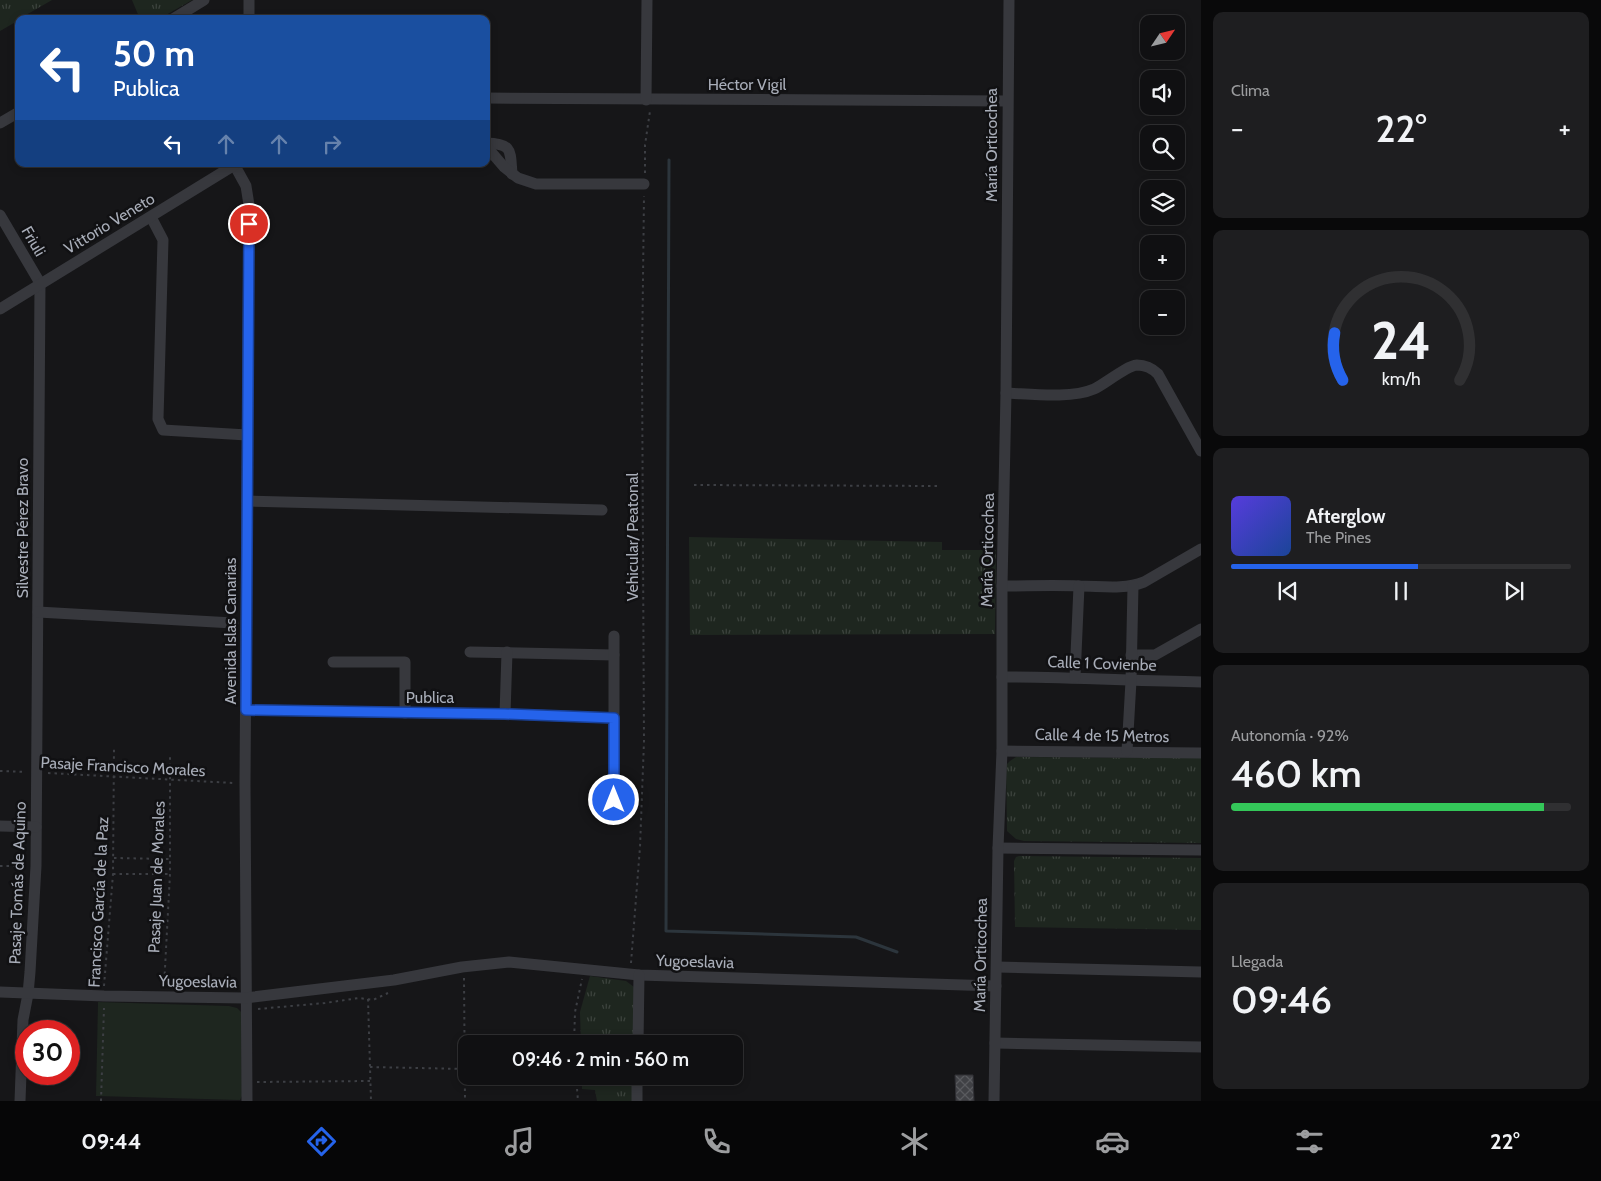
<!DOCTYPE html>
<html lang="es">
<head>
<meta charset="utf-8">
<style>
	:root { --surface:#101012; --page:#1e1e20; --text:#f1f3f6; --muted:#9c9d9f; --line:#303032; --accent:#2563eb }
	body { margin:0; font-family:Cabin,sans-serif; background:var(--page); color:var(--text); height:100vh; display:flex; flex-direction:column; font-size:19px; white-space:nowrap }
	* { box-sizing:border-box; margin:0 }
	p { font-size:16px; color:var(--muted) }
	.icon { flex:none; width:28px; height:28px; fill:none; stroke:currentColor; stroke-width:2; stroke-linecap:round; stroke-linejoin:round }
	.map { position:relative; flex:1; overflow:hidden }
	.sheet { display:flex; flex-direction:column; gap:12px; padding:12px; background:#09090a; width:400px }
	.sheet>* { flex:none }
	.hud { position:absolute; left:15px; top:15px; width:475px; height:152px; border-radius:10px; box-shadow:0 2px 8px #0003,0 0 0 1px var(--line); background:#1a4fa0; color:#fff; overflow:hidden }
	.needle { width:32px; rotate:55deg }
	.buttons { position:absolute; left:1140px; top:15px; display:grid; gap:10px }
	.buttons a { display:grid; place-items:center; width:45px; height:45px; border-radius:10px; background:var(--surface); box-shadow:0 2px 8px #0003,0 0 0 1px var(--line); font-size:25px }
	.speed { position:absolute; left:15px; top:1020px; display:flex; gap:10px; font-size:25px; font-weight:700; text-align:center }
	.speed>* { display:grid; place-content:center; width:65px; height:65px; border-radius:50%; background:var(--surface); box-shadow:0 2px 8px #0003,0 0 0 1px var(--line); line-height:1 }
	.speed .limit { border:8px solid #d22; background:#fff; color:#111 }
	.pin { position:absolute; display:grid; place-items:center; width:42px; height:42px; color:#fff; margin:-21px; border:2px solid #fff; border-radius:50%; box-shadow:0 1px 5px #0007 }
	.me { position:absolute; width:55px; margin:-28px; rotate:0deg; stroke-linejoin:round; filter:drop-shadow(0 0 4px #0008) }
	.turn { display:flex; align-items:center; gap:18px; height:105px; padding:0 15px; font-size:22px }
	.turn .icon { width:65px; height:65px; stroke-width:2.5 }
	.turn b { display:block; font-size:35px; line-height:42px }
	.lanes { display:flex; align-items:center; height:48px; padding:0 15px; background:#0003; justify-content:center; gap:25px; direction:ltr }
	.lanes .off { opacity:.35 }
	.big { font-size:38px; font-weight:600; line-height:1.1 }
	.sheet .tile { flex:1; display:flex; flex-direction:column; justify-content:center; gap:8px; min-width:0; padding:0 18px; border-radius:10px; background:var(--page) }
	.sheet .dial { align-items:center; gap:0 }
	.dial svg { height:130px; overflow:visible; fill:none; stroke:var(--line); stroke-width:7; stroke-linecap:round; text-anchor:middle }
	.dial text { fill:var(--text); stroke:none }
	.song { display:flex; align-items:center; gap:15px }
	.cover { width:60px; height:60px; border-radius:8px; background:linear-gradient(135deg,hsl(250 70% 55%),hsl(220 70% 35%)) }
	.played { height:5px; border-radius:2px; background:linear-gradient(90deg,var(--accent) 55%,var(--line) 55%) }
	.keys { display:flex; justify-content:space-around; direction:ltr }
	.heat { display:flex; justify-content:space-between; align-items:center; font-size:28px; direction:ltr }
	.charge { height:8px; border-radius:4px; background:linear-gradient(90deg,#34c759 92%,var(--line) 0) }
	.trip { position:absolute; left:458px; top:1035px; width:285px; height:50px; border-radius:10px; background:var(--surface); box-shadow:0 2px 8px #0003,0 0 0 1px var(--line); font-weight:600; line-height:50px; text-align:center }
	.tabs { display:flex; height:80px; justify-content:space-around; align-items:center; background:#060607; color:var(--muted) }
	.tabs .icon { width:35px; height:35px }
	.tabs .active { color:var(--accent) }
	.tabs b { font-size:22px; color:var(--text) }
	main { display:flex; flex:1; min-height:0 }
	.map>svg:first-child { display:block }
</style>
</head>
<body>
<main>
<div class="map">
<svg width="1201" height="1101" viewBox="0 0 1201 1101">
	<defs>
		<pattern id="grass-tufts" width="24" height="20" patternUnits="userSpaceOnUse" patternTransform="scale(1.25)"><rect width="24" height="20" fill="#1e261f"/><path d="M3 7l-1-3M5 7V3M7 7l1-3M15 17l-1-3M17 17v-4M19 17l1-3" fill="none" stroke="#3c433d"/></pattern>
		<pattern id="building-cross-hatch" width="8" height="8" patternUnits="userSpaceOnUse" patternTransform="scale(1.25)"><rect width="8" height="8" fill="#404145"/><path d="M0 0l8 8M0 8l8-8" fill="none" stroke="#595a5e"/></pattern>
	</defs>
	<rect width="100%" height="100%" fill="#161618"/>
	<g fill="url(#grass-tufts)">
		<path d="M0,0h52l-33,19v1l-19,11z"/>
		<path d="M132,0h60l-33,19h-19z"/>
		<path d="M689,537l253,5v8h54l-1,84 -305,1z"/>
		<path d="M1016,757l185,1v85l-177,-2 -8,-2 -9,-8 -1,-66 4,-4z"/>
		<path d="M1019,856l182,2v72l-186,-3 -1,-66 2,-4z"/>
		<path d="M590,976l36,5 8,6 1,57h-54l-1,-32z"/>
		<path d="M582,1076h53l-1,25h-37l-2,-11 -13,-1z"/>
	</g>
	<path fill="#1e261f" d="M98,1002l131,4 8,2 4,4 1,84 -2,4 -144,-4z"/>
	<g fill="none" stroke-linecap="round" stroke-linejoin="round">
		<path stroke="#2c353c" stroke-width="3" d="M669,160l-3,771 190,6 41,15"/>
	</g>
	<path fill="url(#building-cross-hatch)" stroke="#303034" d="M955,1075h18l1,26h-18z"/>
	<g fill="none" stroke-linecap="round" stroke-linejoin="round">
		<g stroke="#3d3f44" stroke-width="2" stroke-dasharray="2.5 4" stroke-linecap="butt">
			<path d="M645,173v-28l5,-34"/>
			<path d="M694,485l246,1"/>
			<path d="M0,771l26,1"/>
			<path d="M48,773l185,10"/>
			<path d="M114,858l55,1"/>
			<path d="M0,866h26"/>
			<path d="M113,874h56"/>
			<path d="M631,963l9,-116 4,-106 -2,-381 2,-164"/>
			<path d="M464,978l1,123"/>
			<path d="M104,986l9,-112 1,-125"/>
			<path d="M164,987l6,-113v-117"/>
			<path d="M368,999l3,102"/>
			<path d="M258,1009l67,-6 34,-5 14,2 15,-7"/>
			<path d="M574,1044l1,-32 7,-33"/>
			<path d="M370,1067l95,2"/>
			<path d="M576,1076l2,25"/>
			<path d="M257,1082l113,-1"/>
			<path d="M101,1101l3,-93"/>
		</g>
		<g stroke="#37383d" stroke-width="11">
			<path d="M173,19l31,-19"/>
			<path d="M249,19v-19"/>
			<path d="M486,98l521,3"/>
			<path d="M646,100l1,-100"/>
			<path d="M0,123l19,-11"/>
			<path d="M486,143c27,1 24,7 26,31"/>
			<path d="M486,146l18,21 14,11 18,6h108"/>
			<path d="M235,166l11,20 3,19 -4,579 2,317"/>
			<path d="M0,215l40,68 -4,583 -6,106 -2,22 -5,26 -3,81"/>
			<path d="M151,217l12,23 -5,179 5,11 84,5"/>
			<path d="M0,309l236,-145"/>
			<path d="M1006,393c25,1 65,6 88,-4 11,-5 32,-23 43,-24 9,0 15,3 21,9l43,77"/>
			<path d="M247,501l355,9"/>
			<path d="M1002,586c26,0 51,-1 77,0 22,0 44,4 65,-4l57,-33"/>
			<path d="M38,612l195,11"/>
			<path d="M470,652l144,3"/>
			<path d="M1131,655h24l46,-26"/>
			<path d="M333,662h72v51"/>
			<path d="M1002,677c66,0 132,4 199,5"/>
			<path d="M1075,677l4,-91"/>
			<path d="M246,710l259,4 109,4"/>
			<path d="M505,714l2,-62"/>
			<path d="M1002,751l199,2"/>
			<path d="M1127,751l4,-70 2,-95"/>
			<path d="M614,800v-164"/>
			<path d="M0,826l36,1"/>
			<path d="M998,848l203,2"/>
			<path d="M997,967l204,5"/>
			<path d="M0,992l104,4 141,2 149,-18 68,-13 47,-5 130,13 357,11"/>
			<path d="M995,1043l206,4"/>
			<path d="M638,1044l1,-69"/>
			<path d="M637,1101v-25"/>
			<path d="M994,1101l4,-253 4,-97v-165l4,-193 3,-393"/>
		</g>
	</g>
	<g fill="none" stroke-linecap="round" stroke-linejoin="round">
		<defs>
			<path id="route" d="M249,224l-3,486 259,4 109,4v82"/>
		</defs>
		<use href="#route" stroke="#184099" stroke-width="12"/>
		<use href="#route" stroke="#2563eb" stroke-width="9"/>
	</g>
	<g text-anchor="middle" stroke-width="5" stroke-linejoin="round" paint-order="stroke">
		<g font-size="16" fill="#a8adb8" stroke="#111113">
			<text x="747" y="90">Héctor Vigil</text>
			<text transform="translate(991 145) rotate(-90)" y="6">María Orticochea</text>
			<text transform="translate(109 223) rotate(-31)" y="6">Vittorio Veneto</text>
			<text transform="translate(34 241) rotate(60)" y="6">Friuli</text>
			<text transform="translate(22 528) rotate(-90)" y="6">Silvestre Pérez Bravo</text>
			<text transform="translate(632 537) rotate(-90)" y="6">Vehicular/ Peatonal</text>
			<text transform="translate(987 550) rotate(-89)" y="6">María Orticochea</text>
			<text transform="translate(230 631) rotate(-90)" y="6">Avenida Islas Canarias</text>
			<text transform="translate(1102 663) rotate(2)" y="6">Calle 1 Covienbe</text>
			<text x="430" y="703">Publica</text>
			<text transform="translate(1102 735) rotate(1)" y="6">Calle 4 de 15 Metros</text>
			<text transform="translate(123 766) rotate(3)" y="6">Pasaje Francisco Morales</text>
			<text transform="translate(156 877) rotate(-88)" y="6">Pasaje Juan de Morales</text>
			<text transform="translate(17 883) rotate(-88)" y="6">Pasaje Tomás de Aquino</text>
			<text transform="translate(98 902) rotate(-87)" y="6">Francisco García de la Paz</text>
			<text transform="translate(980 955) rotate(-89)" y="6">María Orticochea</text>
			<text transform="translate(695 961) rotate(2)" y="6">Yugoeslavia</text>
			<text transform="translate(198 981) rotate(1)" y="6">Yugoeslavia</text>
		</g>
	</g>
</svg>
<div class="buttons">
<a><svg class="needle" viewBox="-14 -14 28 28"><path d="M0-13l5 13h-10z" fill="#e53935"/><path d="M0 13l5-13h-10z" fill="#9c9d9f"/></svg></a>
<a><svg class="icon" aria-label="sound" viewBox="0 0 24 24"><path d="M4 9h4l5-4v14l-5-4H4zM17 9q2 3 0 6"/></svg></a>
<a><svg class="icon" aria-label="search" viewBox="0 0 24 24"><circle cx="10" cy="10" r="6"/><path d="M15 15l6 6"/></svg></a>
<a><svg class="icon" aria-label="layers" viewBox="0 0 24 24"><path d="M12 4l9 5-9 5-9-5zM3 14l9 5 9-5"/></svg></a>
<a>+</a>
<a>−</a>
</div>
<div class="speed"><div class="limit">30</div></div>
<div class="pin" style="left:249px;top:224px;background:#d93025"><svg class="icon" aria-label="arrive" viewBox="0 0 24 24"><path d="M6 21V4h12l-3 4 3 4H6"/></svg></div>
<svg class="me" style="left:614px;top:800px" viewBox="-20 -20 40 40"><circle r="17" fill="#2563eb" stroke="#fff" stroke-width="3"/><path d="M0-11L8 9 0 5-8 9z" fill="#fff"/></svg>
<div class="trip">09:46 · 2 min · 560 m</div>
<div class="hud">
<div class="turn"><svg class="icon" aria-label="left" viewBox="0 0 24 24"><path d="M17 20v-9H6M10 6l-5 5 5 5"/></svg><div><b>50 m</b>Publica</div></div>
<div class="lanes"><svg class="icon" aria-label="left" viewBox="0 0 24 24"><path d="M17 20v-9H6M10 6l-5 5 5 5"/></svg><svg class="icon off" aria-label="ahead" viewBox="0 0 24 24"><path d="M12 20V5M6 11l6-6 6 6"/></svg><svg class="icon off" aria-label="ahead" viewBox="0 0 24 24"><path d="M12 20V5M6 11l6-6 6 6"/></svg><svg class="icon off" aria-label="right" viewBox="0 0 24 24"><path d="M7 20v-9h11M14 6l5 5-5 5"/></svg></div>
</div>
</div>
<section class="sheet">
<div class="tile"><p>Clima</p>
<div class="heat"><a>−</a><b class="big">22°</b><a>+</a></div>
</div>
<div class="tile dial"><svg viewBox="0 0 100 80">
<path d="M14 69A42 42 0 1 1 86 69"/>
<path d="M14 69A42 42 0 0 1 9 40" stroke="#2563eb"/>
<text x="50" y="56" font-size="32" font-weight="700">24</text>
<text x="50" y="72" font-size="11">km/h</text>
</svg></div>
<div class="tile">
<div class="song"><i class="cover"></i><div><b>Afterglow</b><p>The Pines</p></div></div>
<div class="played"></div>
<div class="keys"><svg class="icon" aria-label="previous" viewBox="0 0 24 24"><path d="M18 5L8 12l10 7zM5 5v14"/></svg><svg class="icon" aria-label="pause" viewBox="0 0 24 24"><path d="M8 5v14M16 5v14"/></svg><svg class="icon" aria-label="next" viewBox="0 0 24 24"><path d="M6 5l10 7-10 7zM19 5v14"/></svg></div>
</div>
<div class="tile"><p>Autonomía · 92%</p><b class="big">460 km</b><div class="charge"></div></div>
<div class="tile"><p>Llegada</p><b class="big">09:46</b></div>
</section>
</main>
<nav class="tabs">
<b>09:44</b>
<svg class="icon active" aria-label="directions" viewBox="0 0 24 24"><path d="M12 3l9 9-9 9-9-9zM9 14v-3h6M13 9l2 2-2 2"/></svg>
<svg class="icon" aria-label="music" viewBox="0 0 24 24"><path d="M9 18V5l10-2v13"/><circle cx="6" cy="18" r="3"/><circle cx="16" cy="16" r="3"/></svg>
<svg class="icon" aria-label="phone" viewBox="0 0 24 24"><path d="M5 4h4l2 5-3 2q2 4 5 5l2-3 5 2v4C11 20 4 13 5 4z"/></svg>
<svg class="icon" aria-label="climate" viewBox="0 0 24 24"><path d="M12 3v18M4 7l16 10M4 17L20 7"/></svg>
<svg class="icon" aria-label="car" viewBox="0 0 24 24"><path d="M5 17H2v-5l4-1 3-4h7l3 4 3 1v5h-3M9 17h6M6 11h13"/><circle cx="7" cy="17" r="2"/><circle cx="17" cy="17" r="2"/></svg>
<svg class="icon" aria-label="filters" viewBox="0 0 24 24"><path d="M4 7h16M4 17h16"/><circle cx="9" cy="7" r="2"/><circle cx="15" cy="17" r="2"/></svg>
<b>22°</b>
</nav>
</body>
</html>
